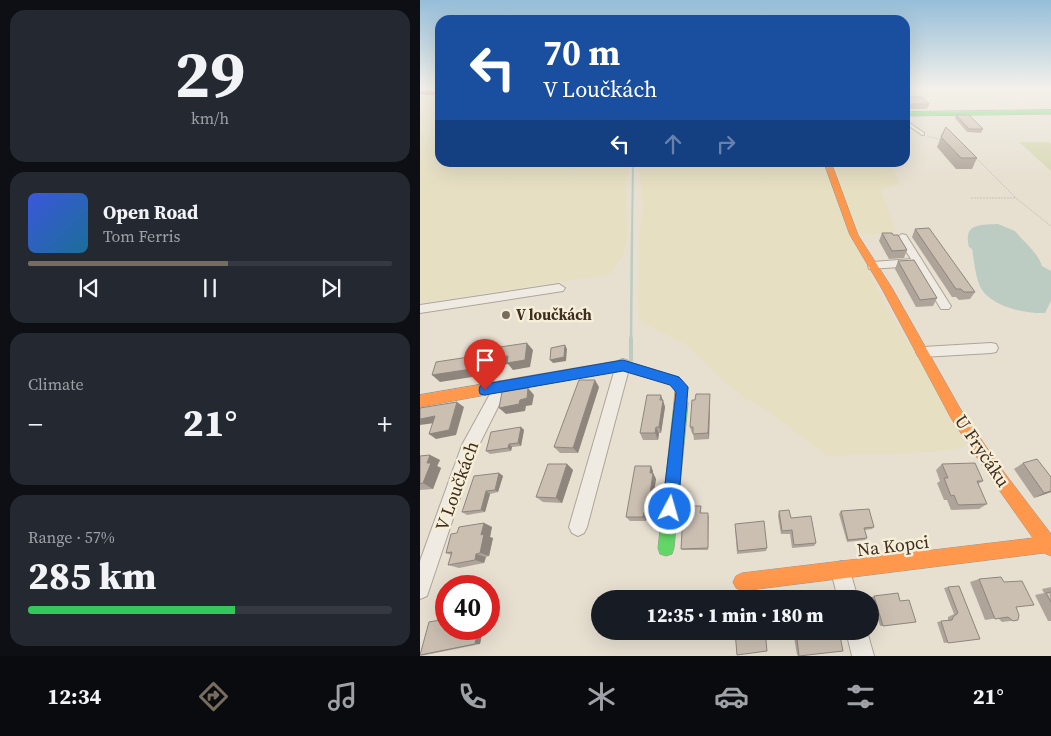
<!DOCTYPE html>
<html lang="en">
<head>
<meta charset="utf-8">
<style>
	:root { --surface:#171b24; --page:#242831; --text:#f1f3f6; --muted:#9ea1a6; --line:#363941; --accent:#786c5e }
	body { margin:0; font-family:"Source Serif 4",serif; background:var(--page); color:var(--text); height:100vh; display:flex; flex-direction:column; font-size:19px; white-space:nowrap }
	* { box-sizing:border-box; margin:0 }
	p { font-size:16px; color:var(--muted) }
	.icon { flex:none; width:28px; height:28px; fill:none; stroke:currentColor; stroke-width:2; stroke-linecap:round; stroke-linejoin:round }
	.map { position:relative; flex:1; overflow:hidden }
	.details { display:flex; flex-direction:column; gap:10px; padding:10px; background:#0d0f14; width:420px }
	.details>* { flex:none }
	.top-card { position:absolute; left:15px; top:15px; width:475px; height:152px; border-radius:15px; box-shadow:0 5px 20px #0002; background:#1a4fa0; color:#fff; overflow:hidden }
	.speed { position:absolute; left:15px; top:575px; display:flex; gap:10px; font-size:25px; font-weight:700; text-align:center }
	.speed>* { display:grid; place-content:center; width:65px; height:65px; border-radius:50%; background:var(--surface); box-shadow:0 5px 20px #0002; line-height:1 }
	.speed .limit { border:8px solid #d22; background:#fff; color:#111 }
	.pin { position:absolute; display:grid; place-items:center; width:42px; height:42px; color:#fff; margin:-51px -21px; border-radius:50% 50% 50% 0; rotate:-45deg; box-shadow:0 0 5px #0007 }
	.pin .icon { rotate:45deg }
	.me { position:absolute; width:55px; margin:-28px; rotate:6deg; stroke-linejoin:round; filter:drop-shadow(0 0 4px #0008) }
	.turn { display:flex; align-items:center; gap:18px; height:105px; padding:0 25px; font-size:22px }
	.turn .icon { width:65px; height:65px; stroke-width:2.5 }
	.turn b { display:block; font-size:35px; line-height:42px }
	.lanes { display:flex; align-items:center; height:48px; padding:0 25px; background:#0003; justify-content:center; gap:25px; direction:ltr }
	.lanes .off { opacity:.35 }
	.big { font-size:38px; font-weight:800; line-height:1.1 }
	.details .tile { flex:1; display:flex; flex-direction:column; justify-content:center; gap:8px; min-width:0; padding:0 18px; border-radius:15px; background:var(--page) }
	.details .dial { align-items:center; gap:0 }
	.dial b { font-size:65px; line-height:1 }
	.song { display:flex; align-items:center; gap:15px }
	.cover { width:60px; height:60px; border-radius:8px; background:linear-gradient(135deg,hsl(230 70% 55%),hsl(200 70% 35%)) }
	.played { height:5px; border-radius:2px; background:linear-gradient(90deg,var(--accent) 55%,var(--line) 55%) }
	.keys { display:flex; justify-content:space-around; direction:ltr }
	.heat { display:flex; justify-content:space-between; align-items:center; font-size:28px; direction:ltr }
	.charge { height:8px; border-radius:4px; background:linear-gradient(90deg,#34c759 57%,var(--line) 0) }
	.trip { position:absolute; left:171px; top:590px; width:288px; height:50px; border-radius:25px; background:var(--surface); box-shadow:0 5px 20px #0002; font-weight:800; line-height:50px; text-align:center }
	.menu { display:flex; height:80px; justify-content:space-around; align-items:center; background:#090b0e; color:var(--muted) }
	.menu .icon { width:35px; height:35px }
	.menu .selected { color:var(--accent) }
	.menu b { font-size:22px; color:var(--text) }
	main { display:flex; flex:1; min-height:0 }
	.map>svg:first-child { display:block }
</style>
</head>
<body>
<main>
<section class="details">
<div class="tile dial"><b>29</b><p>km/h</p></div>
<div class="tile">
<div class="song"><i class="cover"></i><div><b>Open Road</b><p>Tom Ferris</p></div></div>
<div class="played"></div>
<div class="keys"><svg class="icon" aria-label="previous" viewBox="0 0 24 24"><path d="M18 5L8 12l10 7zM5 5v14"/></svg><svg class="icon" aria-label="pause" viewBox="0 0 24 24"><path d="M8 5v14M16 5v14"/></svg><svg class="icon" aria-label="next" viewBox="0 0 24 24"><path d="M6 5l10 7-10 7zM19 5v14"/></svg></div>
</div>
<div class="tile"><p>Climate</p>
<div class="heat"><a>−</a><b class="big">21°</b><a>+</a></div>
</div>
<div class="tile"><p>Range · 57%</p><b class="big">285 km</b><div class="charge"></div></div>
</section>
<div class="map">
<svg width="631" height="656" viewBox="0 0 631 656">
	<rect width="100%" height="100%" fill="#e7e0d1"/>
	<g fill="#e6dfc2">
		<path d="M485,89h146v6l-146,2z"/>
		<path d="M0,96l20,2v64l131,1 6,20 -4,-20h57l-4,19 1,57 -4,16 -12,19 -191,29z"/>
		<path d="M218,163h186l39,95 19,41 23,39 12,15 49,91 -3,4 -33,4 -102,4 -68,-50 -16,-8 -14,-11 -45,-43 -42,-21 -4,-4 -1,-15 1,-64 4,-35z"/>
		<path d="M410,163h60l10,21 -18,5 -1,2 15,41 -28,3 -9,-3z"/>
	</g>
	<path fill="#d6d7b3" d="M599,142h29l3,2v27z"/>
	<path fill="#bcccc2" d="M578,224l17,7c9,11 23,22 27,35l9,5v30l-6,12c-20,1 -58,-7 -66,-29 -4,-11 -5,-24 -7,-35l-3,-2c-6,-24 11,-22 29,-23z"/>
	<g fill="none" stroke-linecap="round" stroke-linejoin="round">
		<path stroke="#bcccc2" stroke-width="2" d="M212,234l1,-72"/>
		<path stroke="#bcccc2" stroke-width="2.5" d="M211,340l1,-107"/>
		<path stroke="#bcccc2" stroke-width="4" d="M211,360v-22"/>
		<defs>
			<path id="lane" d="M485,120l19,13v2h-2l-17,-12z"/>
			<g id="street">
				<path d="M482,234l4,1 43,68 2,3 -2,3h-8l-26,-43 -46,3 -1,-3 5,-4 38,-3 -14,-22z"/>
				<path d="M139,284l6,4 -2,3 -143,22v-8z"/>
				<path d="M571,343l5,1 2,4 -2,4 -5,1 -68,4 -5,-1 -2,-4 2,-4 5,-1z"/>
				<path d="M203,359l5,2 2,4 -43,162 -3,6 -6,3 -6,-3 -3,-6 47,-162 2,-4z"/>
				<path d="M81,381l5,2 2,4 -33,66 -48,143 -7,3v-38l42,-116 34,-62z"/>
				<path d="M421,561l7,3 10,35h-20l-7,-28 3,-7z"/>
				<path d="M426,631h21l7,25h-22z"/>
			</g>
			<g id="fast">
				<path d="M631,110v4l-146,2v-4z"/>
				<path d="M261,397l5,2 2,4 -14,145 -2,6 -6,2 -6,-2 -2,-6 16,-145 2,-4z"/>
			</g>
			<g id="slow">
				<path d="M404,162h7l27,73 34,53 69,122 39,57 51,67v22l-7,-3 -302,38 -6,-3 -3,-6 3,-6 6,-3 291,-35 -43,-61 -39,-59 -69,-129 -32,-54z"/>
				<path d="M203,360l56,17 9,10 -2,20 -5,2 -5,-2 -2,-4 1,-14 -4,-4 -48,-15 -203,37v-12z"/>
			</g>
			<path id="jam" d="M0,90l20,1v4l-20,-1z"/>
		</defs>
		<use href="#lane" stroke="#ada599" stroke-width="2"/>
		<use href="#street" stroke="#ada599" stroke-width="2"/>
		<use href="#fast" stroke="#9c958a" stroke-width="1"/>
		<use href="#slow" stroke="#9c958a" stroke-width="1"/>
		<use href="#jam" stroke="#9c958a" stroke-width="1"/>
		<g stroke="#c8c2b9" stroke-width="1" stroke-dasharray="2 1" stroke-linecap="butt">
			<path d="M507,136l15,4"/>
			<path d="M556,158l41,41 34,27"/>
			<path d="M551,198h44"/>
		</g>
		<use href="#lane" fill="#efebe3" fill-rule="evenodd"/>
		<use href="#street" fill="#efebe3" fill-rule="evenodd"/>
		<use href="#fast" fill="#63d668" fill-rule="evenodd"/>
		<use href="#slow" fill="#ff974d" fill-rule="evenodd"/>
		<use href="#jam" fill="#b3261e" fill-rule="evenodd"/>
	</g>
	<g fill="#afa499">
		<path d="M485,97l24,7 -2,5h-22z"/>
		<path d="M536,115l27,14 -2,4 -14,-1 -12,-14z"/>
		<path d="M521,137l36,21 -5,11h-16l-19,-22z"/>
		<path d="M495,229l60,63 -5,7 -11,1 -3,-3h-4l-40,-60z"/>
		<path d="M462,233l11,2 14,15 -3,8 -15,1 -10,-18z"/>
		<path d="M478,261l39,37 -4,8 -17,1 -21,-38z"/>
		<path d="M179,387l-21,66h-18l-6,-6z"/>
		<path d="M243,400l2,7 -4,26h-2l-1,7h-15l-3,-7z"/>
		<path d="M290,401l-1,38 -15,1 -1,-7h-1l-2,-6z"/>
		<path d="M101,427l3,3 -3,16 -9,1 -1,4 -21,3 -4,-3z"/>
		<path d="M10,455l10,5 -3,6 4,2 -8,21 -13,1v-34z"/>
		<path d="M603,463l28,29 -17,6 -20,-29z"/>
		<path d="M147,464l6,6 -11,33 -19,-1 -7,-5z"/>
		<path d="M522,464l41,17 -5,3 9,20 -8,5 -28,1 -4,-10h-3l-7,-17 3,-2 -4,-11z"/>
		<path d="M233,471v2l3,6 -5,33h-3l-2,9h-16l-4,-4z"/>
		<path d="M79,473l4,3 -5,16 -8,2 -5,18 -18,3 -5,-3z"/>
		<path d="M281,506v7l8,3 -1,34h-26l-1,-1 7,-35z"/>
		<path d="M359,511l12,7 25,25 -2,3 -22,2 -2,-14h-9l-3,-18z"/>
		<path d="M421,511l33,16 -2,2 -7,1 2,8 -2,2 -18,2 -8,-28z"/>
		<path d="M64,523l8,4 -2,10 3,1 -4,18 -3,1 -2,6 -25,5 -11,-3 3,-10 -5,-2 11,-20z"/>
		<path d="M315,528l32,20 -1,3 -29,3z"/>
		<path d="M559,579l37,28 2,13 -16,2 -4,-4 -13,2 -15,-38z"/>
		<path d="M528,587l32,52 -36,4 -7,-21 11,-2v-3l6,-3 -10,-26z"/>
		<path d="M631,587v34h-3l-13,-26 9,-2 -2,-4z"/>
		<path d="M454,596l26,5 16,21 -36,4 -8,-29z"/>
		<path d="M26,629h37l-3,15 -54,11 -6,1z"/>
		<path d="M373,631h46l-40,25 -2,-1z"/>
	</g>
	<g fill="#8e867d">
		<path d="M107,343l6,7 -3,17 -17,3 -5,-6 -5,1 -6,-7z"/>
		<path d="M145,345l2,4 -1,12 -13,2 -3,-3z"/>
		<path d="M62,355l6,7 -3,13 -45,7 -8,-7z"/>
		<path d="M175,380l4,7 -21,66 -5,-5z"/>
		<path d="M108,388l6,7 -2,10 -6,1 -1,5 -19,3 -7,-6 21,-8z"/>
		<path d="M290,394v7l-1,38 -1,-6z"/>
		<path d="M241,395l4,12 -4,26 -2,-6z"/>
		<path d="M37,402l7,5 -8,28 -20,4 -7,-5z"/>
		<path d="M15,416l7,6 -22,3v-6z"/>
		<path d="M101,427l3,3 -3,16 -3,-3z"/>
		<path d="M236,427l3,6 -1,7 -3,-7z"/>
		<path d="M89,444l3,3 -1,4 -3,-3z"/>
		<path d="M10,455l10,5 -3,6 4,2 -8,21 -10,-6 4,-20z"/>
		<path d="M147,464l6,6 -11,33 -6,-5z"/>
		<path d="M231,466l2,5 -1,8 -2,-6z"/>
		<path d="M79,473l4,3 -5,16 -3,-2z"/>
		<path d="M233,473l3,6 -5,33 -3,-4z"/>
		<path d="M66,491l4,3 -5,18 -4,-2z"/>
		<path d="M631,491v1l-17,6 10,-5z"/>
		<path d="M225,508l3,4 -2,9 -3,-4z"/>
		<path d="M64,523l8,4 -2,10 3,1 -4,18 -9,-3 1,-18z"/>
		<path d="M56,554l10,3 -2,6 -9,-3z"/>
		<path d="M66,584l5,1 -2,9v-8h-4z"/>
		<path d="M58,629h5l-3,15h-5z"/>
	</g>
	<g fill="#cbbfb2" stroke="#8e867d">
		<path d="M485,97h17l7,7h-22l-2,5z"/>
		<path d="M536,115h13l14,14h-14z"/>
		<path d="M526,127l31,31h-16l-20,-21z"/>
		<path d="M509,228l46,64h-11l-3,-3h-5l-41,-60z"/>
		<path d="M462,233h10l1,2h5l9,15 -15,1z"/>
		<path d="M494,260l23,38 -17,2 -22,-39z"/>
		<path d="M107,343l-2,17 -18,3 1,-7 -11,2 3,-11z"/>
		<path d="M145,345l-1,12 -14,3 1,-12z"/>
		<path d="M62,355l-4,13 -46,7 4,-13z"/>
		<path d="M159,380h16l-22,68 -19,-1z"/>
		<path d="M108,388l-1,10 -7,2 -1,4 -20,4 3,-16z"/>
		<path d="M276,394h14l-2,39 -15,1v-7h-3l2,-27h3z"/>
		<path d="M227,395h14l-1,5h3l-4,27h-3l-1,6h-15z"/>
		<path d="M37,402l-8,28 -20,4 6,-18 -15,3v-11z"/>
		<path d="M101,427l-3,16 -9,1 -1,4 -22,3 5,-19z"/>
		<path d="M10,455l-3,8h4l-8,20 -3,1v-28z"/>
		<path d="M617,459l14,18v14l-7,2 -21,-30z"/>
		<path d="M555,463l8,18h-6l10,23 -29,1 -4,-10 -3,1 -7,-18h4l-6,-14z"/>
		<path d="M128,464h19l-11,34 -20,-1z"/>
		<path d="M215,466h16l-1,7h3l-5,35h-3l-2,9h-17z"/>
		<path d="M79,473l-4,17 -9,1 -5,19 -19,2 12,-36z"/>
		<path d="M268,506h13l-1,7h8v35l-27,1 2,-35h5z"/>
		<path d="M449,509l5,18 -10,1 3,10 -19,2 -7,-29z"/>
		<path d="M369,510l2,8 20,-2 5,27 -22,2 -2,-15 -10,1 -3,-20z"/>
		<path d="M344,521l3,27 -29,3 -3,-27z"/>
		<path d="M64,523l-3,12 3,-1 -4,19 -4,1 -1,6 -27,5 4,-13 -6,1 5,-19 6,-1 2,-6z"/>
		<path d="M581,577l3,5 18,-1 12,24 -18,2 3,8 -1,5 -5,1 -5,-4 -13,2 -16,-40z"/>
		<path d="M66,584l-1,2h-12z"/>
		<path d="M539,586l21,53 -32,4 -7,-22 11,-1 1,-3 5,-4 -10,-26z"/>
		<path d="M631,592v10l-5,-9z"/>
		<path d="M478,593l2,8 9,-1 7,22 -33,4 -9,-30z"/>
		<path d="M26,619v10h32l-3,15 -55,11 9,-33z"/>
		<path d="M315,631h30l2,20 -30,4z"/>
		<path d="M376,631h43l4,20 -44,5z"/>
	</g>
	<linearGradient id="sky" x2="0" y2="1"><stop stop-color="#96bed9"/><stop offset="0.49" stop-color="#f4f1ea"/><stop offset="1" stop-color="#f4f1ea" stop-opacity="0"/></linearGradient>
	<rect width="631" height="181" fill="url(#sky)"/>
	<path fill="#1a73e8" stroke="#114b97" d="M203,360l56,17 9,10 -10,122 -3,6 -5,2 -6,-2 -2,-6 14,-117 -6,-7 -47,-14 -138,24 -5,-1 -1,-4 1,-4 5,-2z"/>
	<circle fill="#786c5e" stroke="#f7eed8" stroke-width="2" cx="86" cy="315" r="5"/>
	<g text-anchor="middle" stroke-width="5" stroke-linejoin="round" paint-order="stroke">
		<g font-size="15" font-weight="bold" fill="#3d2e20" stroke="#f7eed8" text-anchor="start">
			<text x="96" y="320">V loučkách</text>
		</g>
		<g font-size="18" fill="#3d2e20" stroke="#f7eed8">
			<text transform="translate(562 451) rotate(56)" y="6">U Fryčáku</text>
			<text transform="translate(37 486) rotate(-70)" y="6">V Loučkách</text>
			<text transform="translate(473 546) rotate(-7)" y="6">Na Kopci</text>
		</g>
	</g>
</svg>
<div class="speed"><div class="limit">40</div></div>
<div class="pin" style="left:65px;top:390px;background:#d93025"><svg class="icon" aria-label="arrive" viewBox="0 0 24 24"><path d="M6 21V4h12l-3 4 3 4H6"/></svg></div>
<svg class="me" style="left:250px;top:509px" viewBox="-20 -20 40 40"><circle r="17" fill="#1a73e8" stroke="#fff" stroke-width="3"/><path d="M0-11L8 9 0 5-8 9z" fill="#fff"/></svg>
<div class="trip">12:35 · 1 min · 180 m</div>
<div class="top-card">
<div class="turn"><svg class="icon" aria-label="left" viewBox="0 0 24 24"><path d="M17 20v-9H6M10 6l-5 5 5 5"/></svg><div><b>70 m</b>V Loučkách</div></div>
<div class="lanes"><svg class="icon" aria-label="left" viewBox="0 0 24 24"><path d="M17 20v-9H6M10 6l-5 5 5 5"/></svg><svg class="icon off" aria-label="ahead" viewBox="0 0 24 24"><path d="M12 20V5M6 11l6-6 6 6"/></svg><svg class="icon off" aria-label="right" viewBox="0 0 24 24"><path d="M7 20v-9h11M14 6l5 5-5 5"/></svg></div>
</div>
</div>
</main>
<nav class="menu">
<b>12:34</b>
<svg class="icon selected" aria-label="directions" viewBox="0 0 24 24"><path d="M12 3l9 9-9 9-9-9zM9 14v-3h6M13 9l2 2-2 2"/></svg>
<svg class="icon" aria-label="music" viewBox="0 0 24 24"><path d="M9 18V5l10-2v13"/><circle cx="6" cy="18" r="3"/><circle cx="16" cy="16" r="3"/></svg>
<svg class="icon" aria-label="phone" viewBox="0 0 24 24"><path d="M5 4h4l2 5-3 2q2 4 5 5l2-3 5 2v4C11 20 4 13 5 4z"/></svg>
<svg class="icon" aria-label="climate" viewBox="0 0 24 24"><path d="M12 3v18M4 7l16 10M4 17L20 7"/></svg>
<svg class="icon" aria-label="car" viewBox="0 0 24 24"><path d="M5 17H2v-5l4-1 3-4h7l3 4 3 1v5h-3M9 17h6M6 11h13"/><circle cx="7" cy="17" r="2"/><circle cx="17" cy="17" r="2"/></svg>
<svg class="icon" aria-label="filters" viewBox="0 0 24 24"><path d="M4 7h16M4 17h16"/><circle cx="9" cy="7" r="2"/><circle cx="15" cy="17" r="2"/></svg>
<b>21°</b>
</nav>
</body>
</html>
